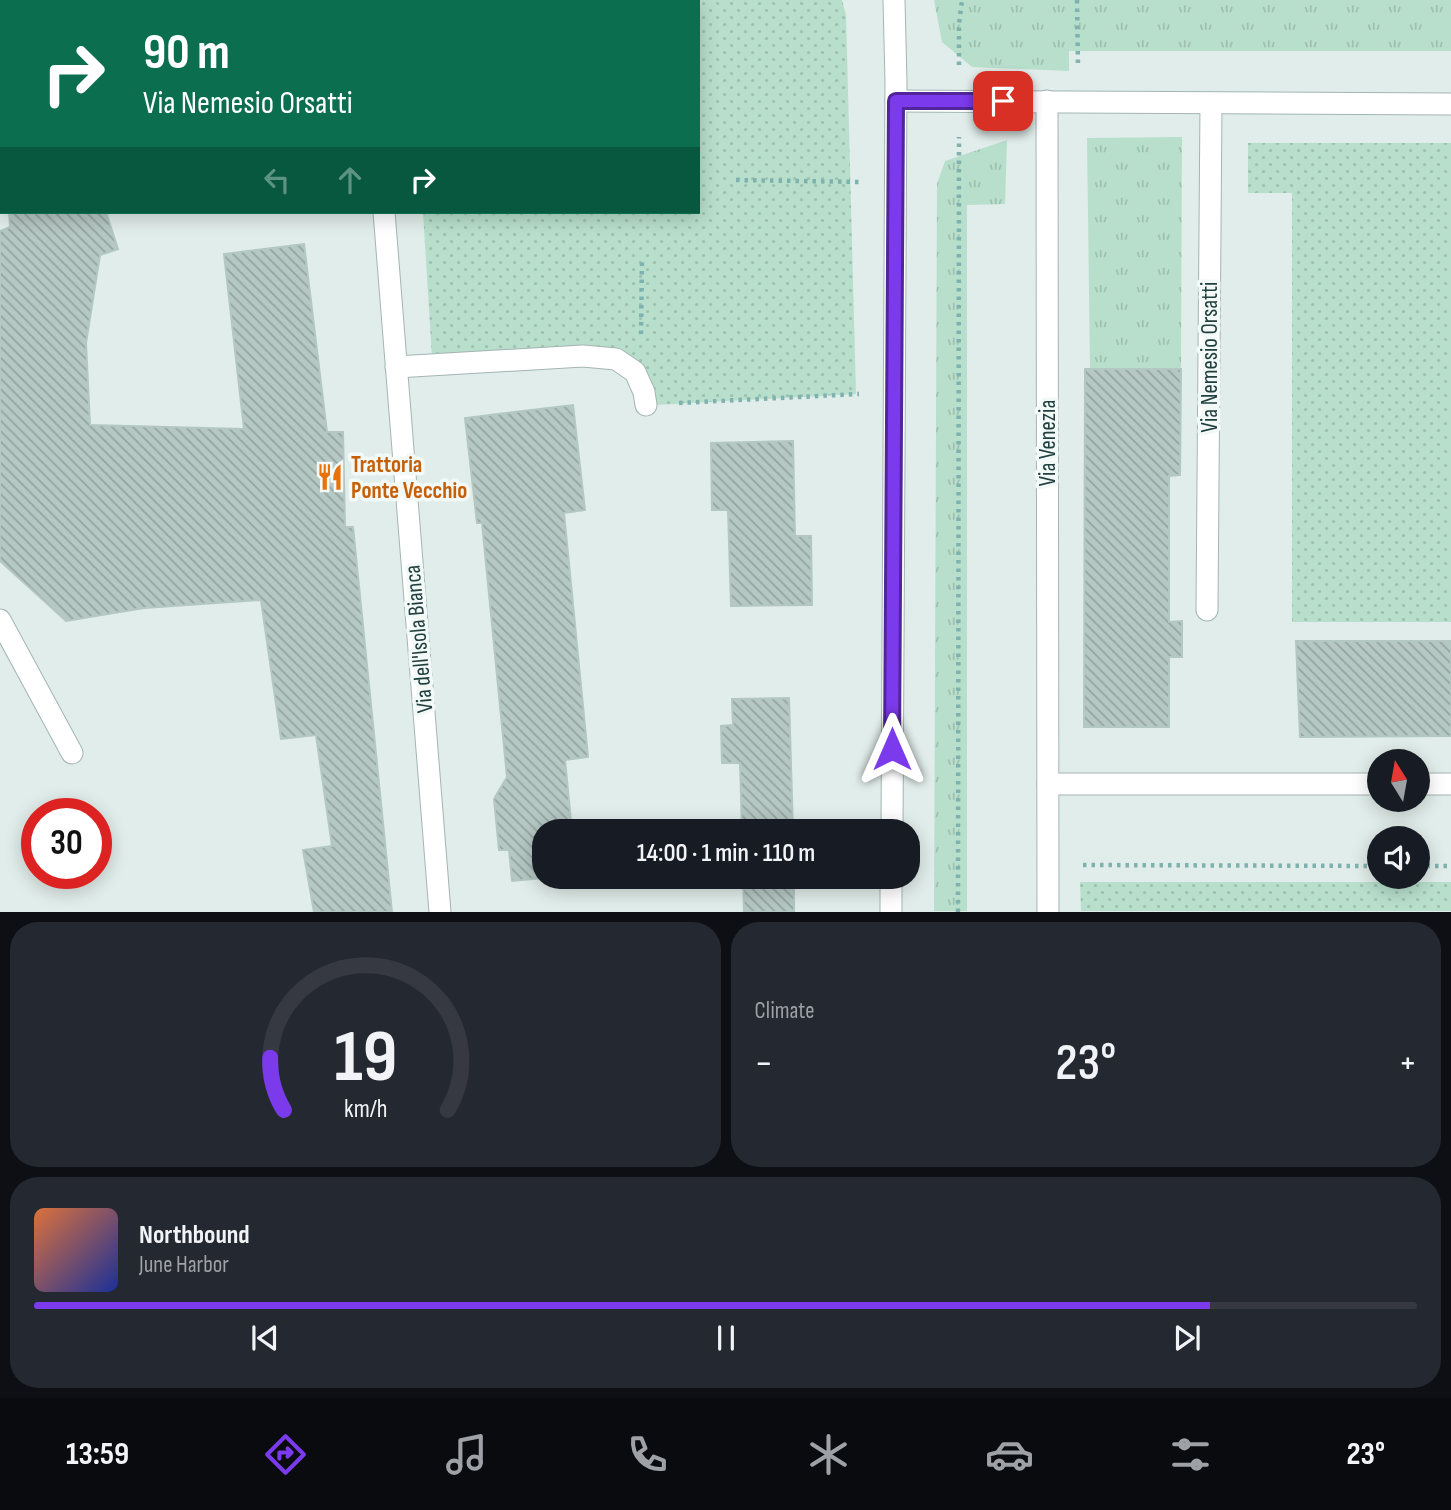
<!DOCTYPE html>
<html lang="en">
<head>
<meta charset="utf-8">
<style>
	:root { --surface:#171b24; --page:#242831; --text:#f1f3f6; --muted:#9ea1a6; --line:#363941; --accent:#7c3aed }
	body { margin:0; font-family:"Sofia Sans Condensed",sans-serif; background:var(--page); color:var(--text); height:100vh; display:flex; flex-direction:column; font-size:26px; white-space:nowrap }
	* { box-sizing:border-box; margin:0 }
	p { font-size:23px; color:var(--muted) }
	.icon { flex:none; width:38px; height:38px; fill:none; stroke:currentColor; stroke-width:2; stroke-linecap:round; stroke-linejoin:round }
	.map { position:relative; height:912px; overflow:hidden }
	.drawer { display:flex; flex-direction:column; gap:10px; padding:10px; background:#0d0f14; flex:1 }
	.drawer>* { flex:none }
	.top-card { position:absolute; left:0px; top:0px; width:700px; height:214px; box-shadow:0 4px 18px #0003; background:#0b6e4f; color:#fff; overflow:hidden }
	.needle { width:46px; rotate:349deg }
	.controls { position:absolute; left:1367px; top:749px; display:grid; gap:14px }
	.controls a { display:grid; place-items:center; width:63px; height:63px; border-radius:50%; background:var(--surface); box-shadow:0 4px 18px #0003; font-size:35px }
	.speed { position:absolute; left:21px; top:798px; display:flex; gap:14px; font-size:35px; font-weight:700; text-align:center }
	.speed>* { display:grid; place-content:center; width:91px; height:91px; border-radius:50%; background:var(--surface); box-shadow:0 4px 18px #0003; line-height:1 }
	.speed .limit { border:10px solid #d22; background:#fff; color:#111 }
	.pin { position:absolute; display:grid; place-items:center; width:60px; height:60px; color:#fff; margin:-30px; border-radius:14px; box-shadow:0 4px 10px #0006 }
	.me { position:absolute; width:77px; margin:-38px; rotate:0deg; stroke-linejoin:round; filter:drop-shadow(0 0 5px #0008) }
	.turn { display:flex; align-items:center; gap:24px; height:147px; padding:0 28px; font-size:32px }
	.turn .icon { width:91px; height:91px; stroke-width:2.5 }
	.turn b { display:block; font-size:49px; line-height:60px }
	.lanes { display:flex; align-items:center; height:66px; padding:0 28px; background:#0003; justify-content:center; gap:35px; direction:ltr }
	.lanes .off { opacity:.35 }
	.big { font-size:52px; font-weight:600; line-height:1.1 }
	.drawer .widget { flex:1; display:flex; flex-direction:column; justify-content:center; gap:10px; min-width:0; padding:0 24px; border-radius:28px; background:var(--page) }
	.drawer .dial { align-items:center; gap:0 }
	.dial svg { height:182px; overflow:visible; fill:none; stroke:var(--line); stroke-width:7; stroke-linecap:round; text-anchor:middle }
	.dial text { fill:var(--text); stroke:none }
	.song { display:flex; align-items:center; gap:21px }
	.cover { width:84px; height:84px; border-radius:10px; background:linear-gradient(135deg,hsl(20 70% 55%),hsl(230 70% 35%)) }
	.played { height:7px; border-radius:4px; background:linear-gradient(90deg,var(--accent) 85%,var(--line) 85%) }
	.keys { display:flex; justify-content:space-around; direction:ltr }
	.heat { display:flex; justify-content:space-between; align-items:center; font-size:38px; direction:ltr }
	.drawer .tiles { flex:1; display:grid; gap:10px; grid-template-columns:1fr 1fr }
	.widget:last-child { grid-column:span 2 }
	.trip { position:absolute; left:532px; top:819px; width:388px; height:70px; border-radius:28px; background:var(--surface); box-shadow:0 4px 18px #0003; font-weight:600; line-height:70px; text-align:center }
	.dock { display:flex; height:112px; justify-content:space-around; align-items:center; background:#090b0e; color:var(--muted) }
	.dock .icon { width:49px; height:49px }
	.dock .current { color:var(--accent) }
	.dock b { font-size:32px; color:var(--text) }
	.map>svg:first-child { display:block }
</style>
</head>
<body>
<div class="map">
<svg width="1451" height="912" viewBox="0 0 1451 912">
	<defs>
		<pattern id="grass-tufts" width="24" height="20" patternUnits="userSpaceOnUse" patternTransform="scale(1.75)"><rect width="24" height="20" fill="#b8dfcc"/><path d="M3 7l-1-3M5 7V3M7 7l1-3M15 17l-1-3M17 17v-4M19 17l1-3" fill="none" stroke="#9ec0b0"/></pattern>
		<pattern id="park-dots" width="8" height="8" patternUnits="userSpaceOnUse" patternTransform="scale(1.75)"><rect width="8" height="8" fill="#b8dfcc"/><path d="M2 2h.1M6 6h.1" fill="none" stroke="#9ec0b0" stroke-width="1.8" stroke-linecap="round"/></pattern>
		<pattern id="building-back-hatch" width="6" height="6" patternUnits="userSpaceOnUse" patternTransform="scale(1.75)"><rect width="6" height="6" fill="#b6c8c4"/><path d="M-1 5l2 2M0 0l6 6M5-1l2 2" fill="none" stroke="#94a4a1"/></pattern>
	</defs>
	<rect width="100%" height="100%" fill="#e1edea"/>
	<g fill="url(#grass-tufts)">
		<path d="M934,0h517v51h-382v20l-97,-4 -30,-25z"/>
		<path d="M1182,137l-1,232h-91l-3,-231z"/>
		<path d="M1007,140l-2,64 -38,1v706h-33l3,-727 8,-23z"/>
	</g>
	<g fill="url(#park-dots)">
		<path d="M694,0h148l4,15 10,379 -200,11c-3,-32 -11,-45 -41,-55l-183,8 -9,-146h275v-210h-10z"/>
		<path d="M1248,143h203v479h-159v-429h-44z"/>
		<path d="M1080,882h371v29h-370z"/>
	</g>
	<g fill="url(#building-back-hatch)" stroke="#b3c7c3" stroke-width="2">
		<path d="M9,212h97l12,37 -18,6 -14,88 4,82 154,4 -20,-175 80,-10 23,188h16l2,95h8l39,385h-78l-11,-62 29,-4 -16,-111 -35,4 -20,-139 -117,8 -78,13 -66,-60v-330l10,-4z"/>
		<path d="M1085,369h96l-1,106 -11,1v146l13,-1v36h-13v70h-85z"/>
		<path d="M573,405l12,105 -21,3 24,244 -23,3 7,71h-28v46h11l-43,4 -3,-31h-10l-5,-51 13,-22 -25,-254h-5l-12,-105z"/>
		<path d="M793,441l2,95h16l1,69 -81,1 -3,-96h-16l-1,-67z"/>
		<path d="M1296,641h155v95l-151,1z"/>
		<path d="M789,698l4,133h-51l-2,-68h-18l-1,-37 12,-1 -1,-26z"/>
		<path d="M743,877h51v35h-50z"/>
	</g>
	<g fill="none" stroke-linecap="round" stroke-linejoin="round">
		<defs>
			<g id="minor">
				<path d="M365,0l1,2"/>
				<path d="M577,2l6,-2"/>
				<path d="M896,101l555,3"/>
				<path d="M1047,101l1,811"/>
				<path d="M384,212l56,700"/>
				<path d="M396,367l187,-11 33,3 19,13 9,20 2,13"/>
				<path d="M1207,610l4,-507"/>
				<path d="M0,620l72,133"/>
				<path d="M1048,784h331"/>
				<path d="M1418,784h33"/>
				<path d="M892,831l4,-749 -2,-82"/>
				<path d="M891,912v-35"/>
			</g>
		</defs>
		<use href="#minor" stroke="#a3b5b3" stroke-width="23"/>
		<g stroke="#7fb2af" stroke-width="4.5" stroke-dasharray="3.5 5" stroke-linecap="butt">
			<path d="M1077,0l1,68"/>
			<path d="M655,2l1,-2"/>
			<path d="M959,65v-41l3,-24"/>
			<path d="M736,180l126,2"/>
			<path d="M641,334l1,-73"/>
			<path d="M679,403l180,-9"/>
			<path d="M1083,865l296,1"/>
			<path d="M1418,866h33"/>
			<path d="M958,912l1,-775"/>
		</g>
		<use href="#minor" stroke="#fff" stroke-width="21"/>
	</g>
	<g fill="none" stroke-linecap="round" stroke-linejoin="round">
		<defs>
			<path id="route" d="M892,749l4,-648h107"/>
		</defs>
		<use href="#route" stroke="#51269a" stroke-width="18"/>
		<use href="#route" stroke="#7c3aed" stroke-width="12"/>
	</g>
	<defs>
		<symbol id="restaurant-bare" viewBox="-9 -9 18 18"><path d="M-5-6h1v4h1v-4h1v4h1v-4h1v5L-1.5 .5V6h-2V.5L-5-1ZM5-6V6H3V1.5H1.5Q1.5-4 5-6Z" fill="#e8710a" stroke="#f2f9f7" stroke-width="2.5" paint-order="stroke"/></symbol>
	</defs>
	<g fill-rule="evenodd">
		<use href="#restaurant-bare" x="311" y="458" width="38" height="38"/>
	</g>
	<g text-anchor="middle" stroke-width="7" stroke-linejoin="round" paint-order="stroke">
		<g font-size="23" fill="#203f3e" stroke="#f2f9f7">
			<text transform="translate(1209 357) rotate(-90)" y="8">Via Nemesio Orsatti</text>
			<text transform="translate(1047 443) rotate(-90)" y="8">Via Venezia</text>
			<text transform="translate(418 639) rotate(-95)" y="8">Via dell'Isola Bianca</text>
		</g>
		<g font-size="23" font-weight="bold" fill="#c56008" stroke="#f2f9f7" text-anchor="start">
			<text x="351" y="472">Trattoria<tspan x="351" dy="26">Ponte Vecchio</tspan></text>
		</g>
	</g>
</svg>
<div class="controls">
<a><svg class="needle" viewBox="-14 -14 28 28"><path d="M0-13l5 13h-10z" fill="#e53935"/><path d="M0 13l5-13h-10z" fill="#9ea1a6"/></svg></a>
<a><svg class="icon" aria-label="sound" viewBox="0 0 24 24"><path d="M4 9h4l5-4v14l-5-4H4zM17 9q2 3 0 6"/></svg></a>
</div>
<div class="speed"><div class="limit">30</div></div>
<div class="pin" style="left:1003px;top:101px;background:#d93025"><svg class="icon" aria-label="arrive" viewBox="0 0 24 24"><path d="M6 21V4h12l-3 4 3 4H6"/></svg></div>
<svg class="me" style="left:892px;top:749px" viewBox="-20 -20 40 40"><path d="M0-17L14 15 0 8-14 15z" fill="#7c3aed" stroke="#fff" stroke-width="4"/></svg>
<div class="trip">14:00 · 1 min · 110 m</div>
<div class="top-card">
<div class="turn"><svg class="icon" aria-label="right" viewBox="0 0 24 24"><path d="M7 20v-9h11M14 6l5 5-5 5"/></svg><div><b>90 m</b>Via Nemesio Orsatti</div></div>
<div class="lanes"><svg class="icon off" aria-label="left" viewBox="0 0 24 24"><path d="M17 20v-9H6M10 6l-5 5 5 5"/></svg><svg class="icon off" aria-label="ahead" viewBox="0 0 24 24"><path d="M12 20V5M6 11l6-6 6 6"/></svg><svg class="icon" aria-label="right" viewBox="0 0 24 24"><path d="M7 20v-9h11M14 6l5 5-5 5"/></svg></div>
</div>
</div>
<section class="drawer">
<div class="tiles">
<div class="widget dial"><svg viewBox="0 0 100 80">
<path d="M14 69A42 42 0 1 1 86 69"/>
<path d="M14 69A42 42 0 0 1 8 46" stroke="#7c3aed"/>
<text x="50" y="56" font-size="32" font-weight="700">19</text>
<text x="50" y="72" font-size="11">km/h</text>
</svg></div>
<div class="widget"><p>Climate</p>
<div class="heat"><a>−</a><b class="big">23°</b><a>+</a></div>
</div>
<div class="widget">
<div class="song"><i class="cover"></i><div><b>Northbound</b><p>June Harbor</p></div></div>
<div class="played"></div>
<div class="keys"><svg class="icon" aria-label="previous" viewBox="0 0 24 24"><path d="M18 5L8 12l10 7zM5 5v14"/></svg><svg class="icon" aria-label="pause" viewBox="0 0 24 24"><path d="M8 5v14M16 5v14"/></svg><svg class="icon" aria-label="next" viewBox="0 0 24 24"><path d="M6 5l10 7-10 7zM19 5v14"/></svg></div>
</div>
</div>
</section>
<nav class="dock">
<b>13:59</b>
<svg class="icon current" aria-label="directions" viewBox="0 0 24 24"><path d="M12 3l9 9-9 9-9-9zM9 14v-3h6M13 9l2 2-2 2"/></svg>
<svg class="icon" aria-label="music" viewBox="0 0 24 24"><path d="M9 18V5l10-2v13"/><circle cx="6" cy="18" r="3"/><circle cx="16" cy="16" r="3"/></svg>
<svg class="icon" aria-label="phone" viewBox="0 0 24 24"><path d="M5 4h4l2 5-3 2q2 4 5 5l2-3 5 2v4C11 20 4 13 5 4z"/></svg>
<svg class="icon" aria-label="climate" viewBox="0 0 24 24"><path d="M12 3v18M4 7l16 10M4 17L20 7"/></svg>
<svg class="icon" aria-label="car" viewBox="0 0 24 24"><path d="M5 17H2v-5l4-1 3-4h7l3 4 3 1v5h-3M9 17h6M6 11h13"/><circle cx="7" cy="17" r="2"/><circle cx="17" cy="17" r="2"/></svg>
<svg class="icon" aria-label="filters" viewBox="0 0 24 24"><path d="M4 7h16M4 17h16"/><circle cx="9" cy="7" r="2"/><circle cx="15" cy="17" r="2"/></svg>
<b>23°</b>
</nav>
</body>
</html>
